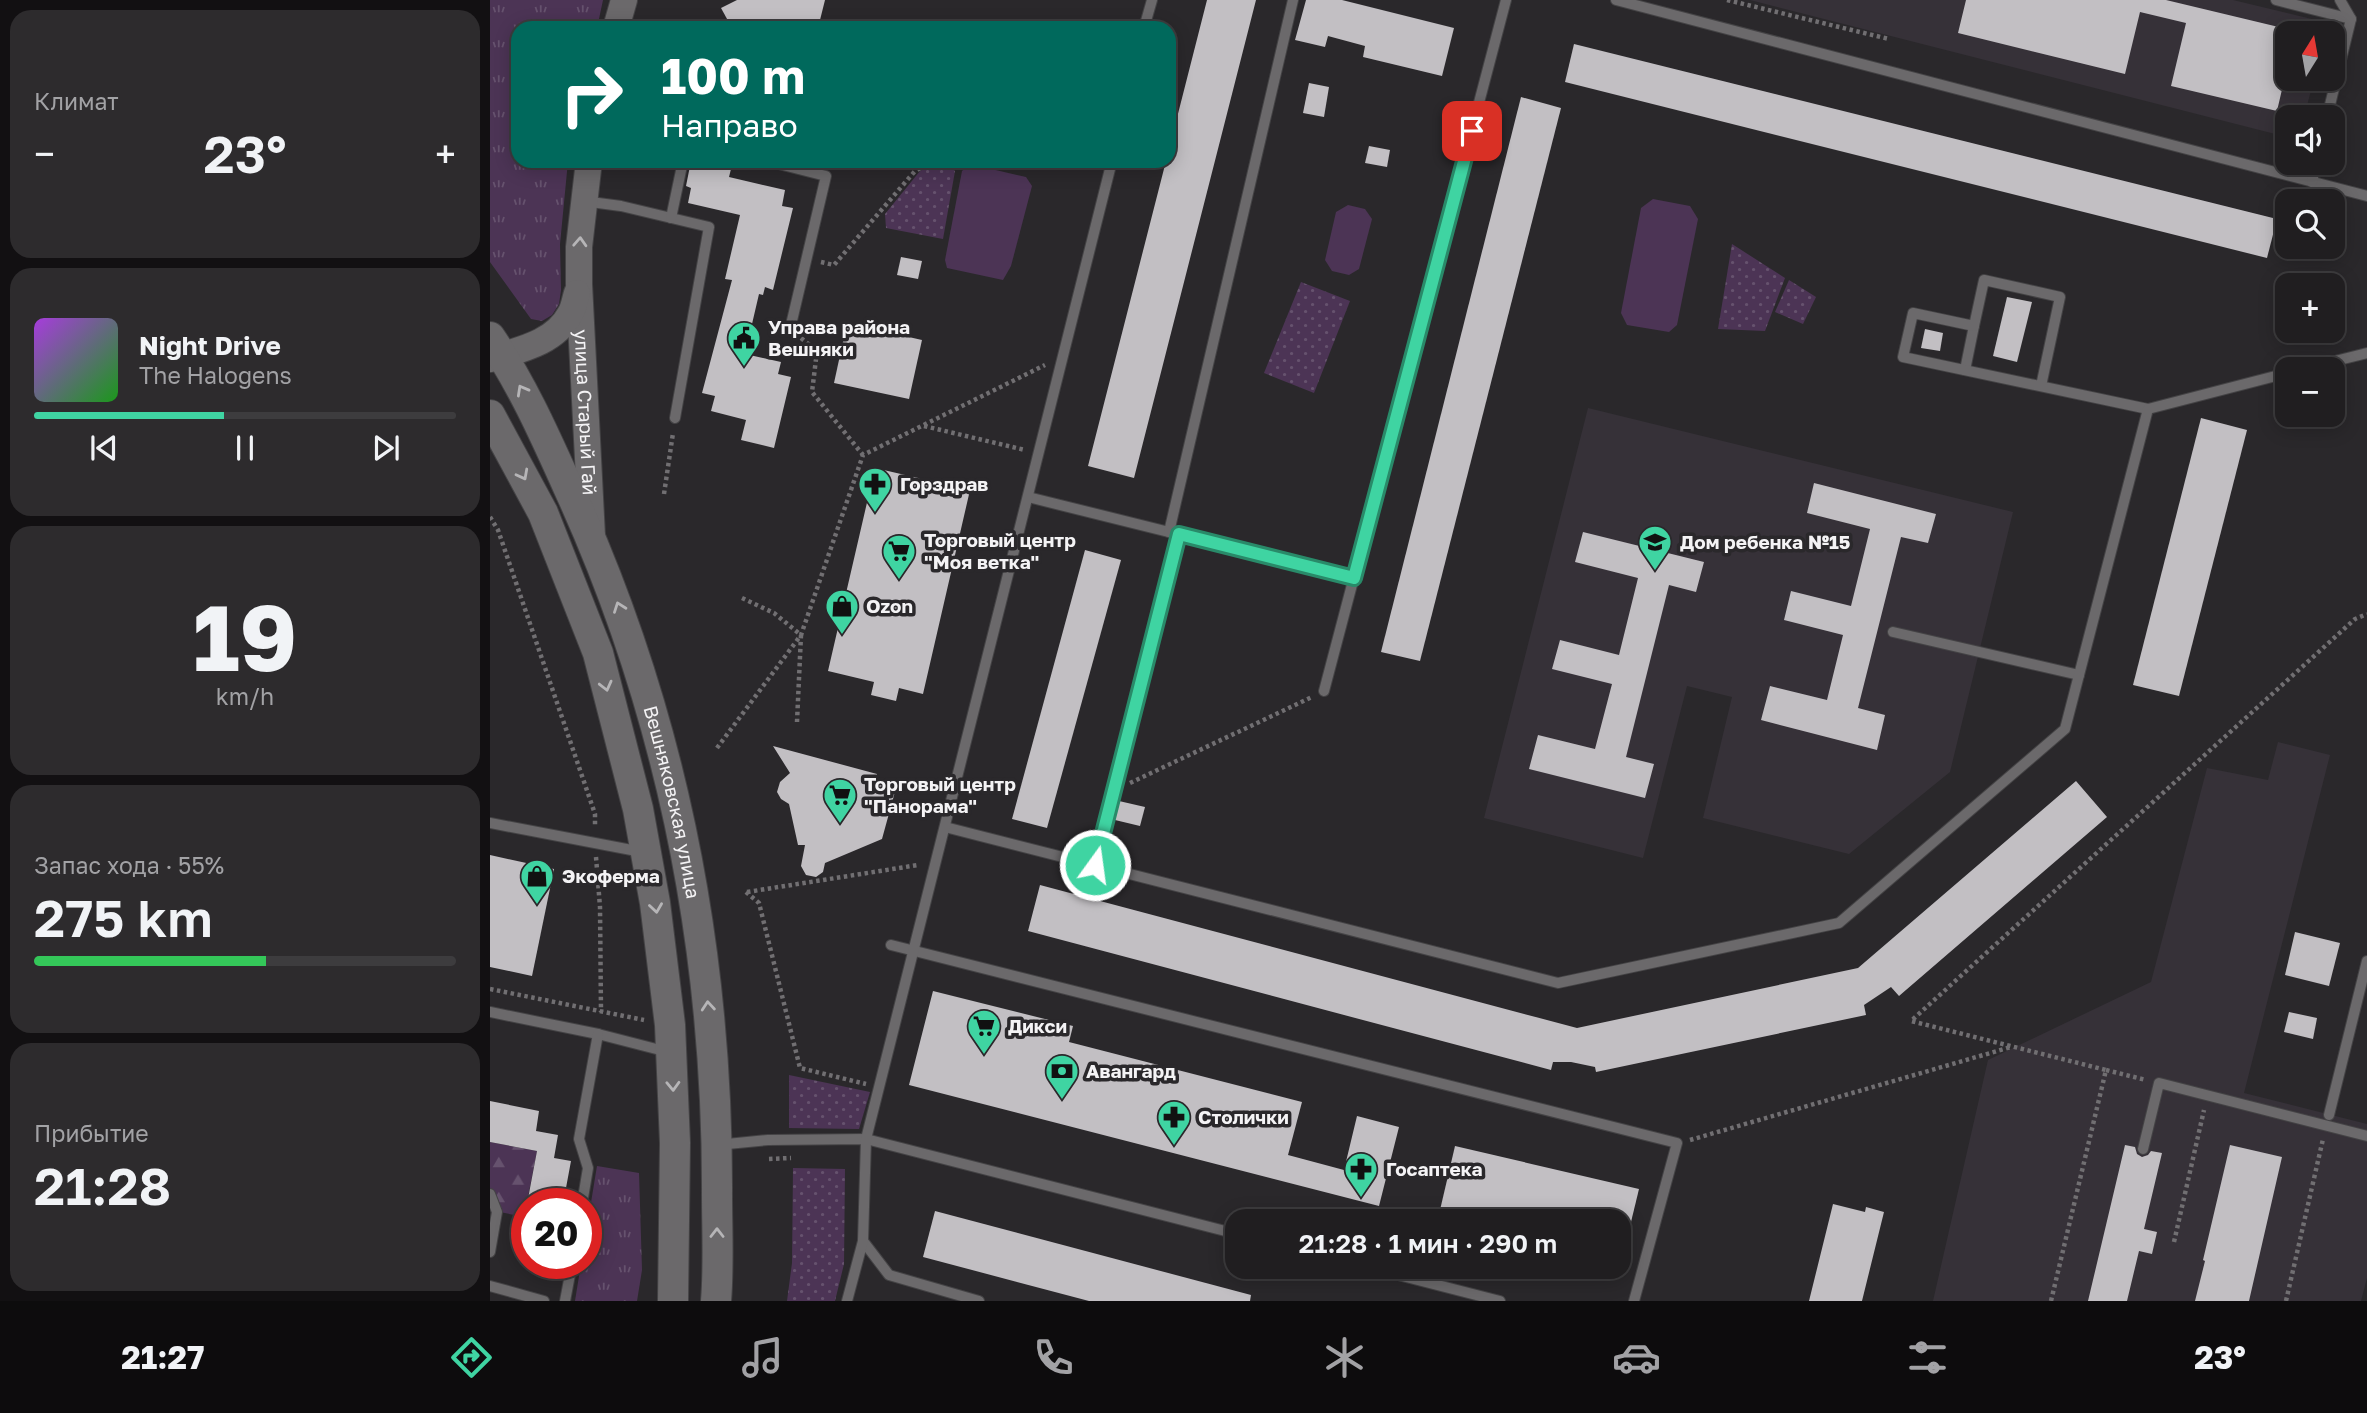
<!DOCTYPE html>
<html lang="ru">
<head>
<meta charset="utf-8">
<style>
	:root { --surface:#201e20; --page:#2d2b2d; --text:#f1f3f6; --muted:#a2a2a5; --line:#3d3c3e; --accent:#3fd4a2 }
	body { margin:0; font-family:"Golos Text",sans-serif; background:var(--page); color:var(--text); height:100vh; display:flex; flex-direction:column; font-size:26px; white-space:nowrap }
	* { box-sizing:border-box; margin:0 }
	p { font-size:23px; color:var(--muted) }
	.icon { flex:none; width:38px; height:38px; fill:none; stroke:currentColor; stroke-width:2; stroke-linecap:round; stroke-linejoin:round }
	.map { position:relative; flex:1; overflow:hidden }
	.drawer { display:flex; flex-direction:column; gap:10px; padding:10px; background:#121012; width:490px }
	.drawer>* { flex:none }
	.top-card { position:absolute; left:21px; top:21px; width:665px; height:147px; border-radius:21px; box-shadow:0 4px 18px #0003,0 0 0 2px var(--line); background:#00695c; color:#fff; overflow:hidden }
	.needle { width:46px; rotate:11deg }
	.buttons { position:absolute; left:1785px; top:21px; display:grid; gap:14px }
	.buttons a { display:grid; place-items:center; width:70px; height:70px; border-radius:14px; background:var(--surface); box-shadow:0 4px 18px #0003,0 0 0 2px var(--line); font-size:35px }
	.speed { position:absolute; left:21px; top:1188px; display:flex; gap:14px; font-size:35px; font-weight:700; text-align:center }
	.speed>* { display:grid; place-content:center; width:91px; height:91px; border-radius:50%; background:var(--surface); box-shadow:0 4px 18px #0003,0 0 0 2px var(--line); line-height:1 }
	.speed .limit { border:10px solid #d22; background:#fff; color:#111 }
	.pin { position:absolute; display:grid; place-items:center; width:60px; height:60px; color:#fff; margin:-30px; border-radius:14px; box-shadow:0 4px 10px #0006 }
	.me { position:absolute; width:77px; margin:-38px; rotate:14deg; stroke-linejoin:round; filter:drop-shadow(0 0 5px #0008) }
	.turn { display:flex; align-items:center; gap:24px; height:147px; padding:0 35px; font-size:32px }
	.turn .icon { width:91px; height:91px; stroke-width:2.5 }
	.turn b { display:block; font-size:49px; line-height:60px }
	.big { font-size:52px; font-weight:600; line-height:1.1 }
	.drawer .card { flex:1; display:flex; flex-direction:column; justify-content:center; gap:10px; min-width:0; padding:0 24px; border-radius:21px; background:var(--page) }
	.drawer .dial { align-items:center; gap:0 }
	.dial b { font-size:91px; line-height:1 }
	.song { display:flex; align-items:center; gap:21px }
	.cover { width:84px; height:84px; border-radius:10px; background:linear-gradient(135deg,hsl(280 70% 55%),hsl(120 70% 35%)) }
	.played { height:7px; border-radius:4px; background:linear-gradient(90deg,var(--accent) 45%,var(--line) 45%) }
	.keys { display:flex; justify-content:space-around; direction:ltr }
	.heat { display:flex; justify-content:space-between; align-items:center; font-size:38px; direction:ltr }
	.charge { height:10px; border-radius:5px; background:linear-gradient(90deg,#34c759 55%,var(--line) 0) }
	.trip { position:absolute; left:735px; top:1209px; width:406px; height:70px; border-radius:21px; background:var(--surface); box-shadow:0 4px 18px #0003,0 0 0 2px var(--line); font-weight:600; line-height:70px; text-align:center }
	.menu { display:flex; height:112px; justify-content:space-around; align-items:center; background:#0d0c0d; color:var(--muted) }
	.menu .icon { width:49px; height:49px }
	.menu .selected { color:var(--accent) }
	.menu b { font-size:32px; color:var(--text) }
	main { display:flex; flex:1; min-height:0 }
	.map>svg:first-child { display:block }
</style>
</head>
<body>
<main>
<section class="drawer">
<div class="card"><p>Климат</p>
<div class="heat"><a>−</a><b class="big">23°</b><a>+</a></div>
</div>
<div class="card">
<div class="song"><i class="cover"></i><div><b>Night Drive</b><p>The Halogens</p></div></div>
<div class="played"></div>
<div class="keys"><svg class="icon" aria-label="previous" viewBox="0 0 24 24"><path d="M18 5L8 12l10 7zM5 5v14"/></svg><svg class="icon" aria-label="pause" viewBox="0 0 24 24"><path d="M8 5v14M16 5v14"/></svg><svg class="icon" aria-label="next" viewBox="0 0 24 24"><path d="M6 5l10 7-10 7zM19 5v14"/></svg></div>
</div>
<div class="card dial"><b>19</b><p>km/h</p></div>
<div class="card"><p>Запас хода · 55%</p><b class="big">275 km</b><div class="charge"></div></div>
<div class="card"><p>Прибытие</p><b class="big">21:28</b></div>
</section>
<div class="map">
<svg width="1877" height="1301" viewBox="0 0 1877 1301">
	<defs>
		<pattern id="grass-tufts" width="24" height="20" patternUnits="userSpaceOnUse" patternTransform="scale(1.75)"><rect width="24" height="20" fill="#4c3455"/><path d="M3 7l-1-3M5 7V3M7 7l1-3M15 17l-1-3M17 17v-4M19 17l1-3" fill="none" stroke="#66526e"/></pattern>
		<pattern id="forest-firs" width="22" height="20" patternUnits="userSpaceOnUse" patternTransform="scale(1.75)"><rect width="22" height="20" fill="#4c3455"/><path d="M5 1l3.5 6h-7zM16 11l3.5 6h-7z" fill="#66526e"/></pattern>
		<pattern id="park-dots" width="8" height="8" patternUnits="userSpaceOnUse" patternTransform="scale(1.75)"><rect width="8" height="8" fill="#4c3455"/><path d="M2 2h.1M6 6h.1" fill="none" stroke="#66526e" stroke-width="1.8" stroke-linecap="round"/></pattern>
	</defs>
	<rect width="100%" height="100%" fill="#2a282b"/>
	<g fill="#363138">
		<path d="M1260,0h483l95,23 -3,10h-38v46h27l-10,38h-17v20z"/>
		<path d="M1098,408l425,104 -63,260 -101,82 -146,-36 29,-121 -45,-11 -44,172 -159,-40z"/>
		<path d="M1788,742l52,13 -86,338 123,31v154l-6,23h-428l55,-241 163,-78 56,-214 61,12z"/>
	</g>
	<g fill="url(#grass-tufts)">
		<path d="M0,0h113l-6,28h-79v133h50l-8,83 1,46 -2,14 -7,11 -10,6 -11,-2 -41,-57z"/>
		<path d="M107,1166l42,7 3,97 -5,31h-62l6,-37h5v-31z"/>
	</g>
	<path fill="url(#forest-firs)" d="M0,1142l47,9 -13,66 -34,-7z"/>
	<g fill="url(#park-dots)">
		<path d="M447,161l7,1 11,9 -12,68 -57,-11 -1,-14 35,-43z"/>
		<path d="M1242,244l53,34 -20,53 -47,-2z"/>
		<path d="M1299,280l27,17 -13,27 -28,-12z"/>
		<path d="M811,282l49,19 -36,92 -50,-20z"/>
		<path d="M299,1075l81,17 -11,37 -70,-1z"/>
		<path d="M303,1168l52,1 -1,95 -9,37h-48l5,-38z"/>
	</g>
	<g fill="#4c3455">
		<path d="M480,164l56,13 6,9 -21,80 -8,14 -56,-12 -2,-8 17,-89z"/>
		<path d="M1163,199l37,7 8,13 -21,106 -8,7 -42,-7 -6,-12 20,-105z"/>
		<path d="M858,205l17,4 7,10 -13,50 -10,6 -17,-4 -7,-11 11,-48z"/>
	</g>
	<g fill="#c2bfc3">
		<path d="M247,0h88l-7,28h-86l-11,-20z"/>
		<path d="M717,0h49l-122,478 -46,-12 78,-305h3v-12z"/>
		<path d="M816,0h36l112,28 -12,48 -79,-19 2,-11 -37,-10 -3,11 -30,-7z"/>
		<path d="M1476,0h200l121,29v39l-10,43 -106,-25 15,-63 -46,-11 -15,62 -167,-41z"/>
		<path d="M1084,44l703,175 -10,39 -702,-176z"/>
		<path d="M819,83l20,4 -5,30 -21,-4z"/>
		<path d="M1031,97l40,11 -141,553 -39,-9z"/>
		<path d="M879,146l21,4 -3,17 -22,-4z"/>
		<path d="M201,161h42l-4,16 56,13 -3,16 11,2 -20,82 -8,-3 -2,8 -4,-1 -14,60 36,8 -3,12 13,3 -17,71 -33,-8 5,-20 -35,-9 4,-15 -13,-3 30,-113 -7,-1 15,-64 -52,-12 3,-15 -5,-2z"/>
		<path d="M411,257l21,4 -4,18 -21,-4z"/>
		<path d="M1517,297l25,5 -15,60 -24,-6z"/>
		<path d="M357,323l75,17 -13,59 -75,-16z"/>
		<path d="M1435,329l18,4 -3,18 -19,-3z"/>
		<path d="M1711,418l46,12 -68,266 -46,-11z"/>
		<path d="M385,468l95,22 -47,204 -24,-6 -3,13 -25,-6 3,-13 -46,-11z"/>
		<path d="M1324,483l122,31 -8,29 -27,-6 -43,171 27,7 -8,35 -116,-30 9,-34 57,14 16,-65 -59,-15 7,-29 60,15 19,-77 -63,-16z"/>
		<path d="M1093,532l121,30 -8,30 -27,-7 -43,172 28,7 -9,34 -116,-29 9,-34 57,14 17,-65 -60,-15 8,-29 59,15 19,-77 -63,-16z"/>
		<path d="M595,550l36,10 -74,268 -35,-9z"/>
		<path d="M283,746l104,28 -2,8 21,6 -14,51 -57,24 -2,9 -7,5 -10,-2 -5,-9 4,-21h-7l-9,-41 -8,-5 -4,-7 3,-10 10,-9z"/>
		<path d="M1586,781l31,36 -208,179 -8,-9 -27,18 2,10 -270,57 -1,-5 -24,-5h-18l-2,8 -523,-139 12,-46 537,143 281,-60z"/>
		<path d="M629,801l26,6 -5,19 -25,-6z"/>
		<path d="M0,855l64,14 -22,107 -42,-9z"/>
		<path d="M1805,932l45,11 -11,43 -44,-11z"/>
		<path d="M443,991l140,35 -4,16 233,60 -14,53 56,15 13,-54 42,11 -20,79 -470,-121z"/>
		<path d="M1799,1012l28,6 -4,21 -29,-7z"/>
		<path d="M0,1101l49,10 -3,20 22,4 -4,23 17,3 -8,43h-36l10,-53 -47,-9z"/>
		<path d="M1635,1145l10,2 2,7 5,3 6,-2 3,-4 11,2 -18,76 13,3 -5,22 -13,-3 -12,50h-39z"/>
		<path d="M1740,1145l52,12 -33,144h-54l10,-40 -2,-1z"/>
		<path d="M965,1146l184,43 -8,33h-142l-49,-12z"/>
		<path d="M1343,1204l32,8 1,-5 18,5 -22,89h-53z"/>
		<path d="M445,1211l316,84 -1,6h-161l-166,-44z"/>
	</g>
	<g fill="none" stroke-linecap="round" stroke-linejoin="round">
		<defs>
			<g id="service">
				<path d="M1126,0l751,196"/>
				<path d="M1786,0l75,19"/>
				<path d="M654,28l8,-28"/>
				<path d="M1837,117l24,-98 -11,-19"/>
				<path d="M277,161l59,15 -36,153"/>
				<path d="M1822,182l4,-19"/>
				<path d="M93,201l38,5 88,21 -34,191"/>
				<path d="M181,218l12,-57"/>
				<path d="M1813,369l64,-16"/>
				<path d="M1475,370l9,-44"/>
				<path d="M1551,386l19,-89 -76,-17 -10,46 -61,-13 -10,44 245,52"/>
				<path d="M538,497l326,81"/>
				<path d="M679,532l124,-532"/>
				<path d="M1403,632l186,43"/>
				<path d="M834,691l182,-691"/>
				<path d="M0,823l152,29"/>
				<path d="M455,827l613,156 281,-60 226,-194 83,-320 139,-36"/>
				<path d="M605,865l84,-331"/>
				<path d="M401,945l786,198 -43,158"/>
				<path d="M0,1012l108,22 70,18"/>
				<path d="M1839,1115l38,-154"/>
				<path d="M227,1145l51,-5 98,-1 371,95"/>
				<path d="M1653,1149l16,-66 208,53"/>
				<path d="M0,1194l7,18 -7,40"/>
				<path d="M92,1204l6,-36 -9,-29 19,-105"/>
				<path d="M373,1241l26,34 90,26"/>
				<path d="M877,1267l133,34"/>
				<path d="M0,1286l54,15"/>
				<path d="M75,1301l7,-37"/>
				<path d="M357,1301l16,-60 3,-102 246,-978"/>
			</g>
			<g id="tertiary">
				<path d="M126,28l8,-28"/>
				<path id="s1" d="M99,161l-10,86v37l13,252"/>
				<path d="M0,359c29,-9 65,-16 80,-45 4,-6 5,-15 7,-21"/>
			</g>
			<g id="secondary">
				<path id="s2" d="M0,337c32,47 55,99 78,150 103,224 150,462 149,708 0,35 2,71 -1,106"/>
				<path d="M0,415l53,98 55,140 40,156 17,94 15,122 5,118 -2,158"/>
			</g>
		</defs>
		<use href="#service" stroke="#444345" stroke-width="12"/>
		<use href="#tertiary" stroke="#444345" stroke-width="28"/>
		<use href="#secondary" stroke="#444345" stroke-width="32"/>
		<g stroke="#716f72" stroke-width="4.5" stroke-dasharray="3.5 3.5" stroke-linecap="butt">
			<path d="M1237,0l162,39"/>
			<path d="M331,262l13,3 81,-94 18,-10"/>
			<path d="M311,338l16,13 -5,41 51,63"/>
			<path d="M434,426l101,24"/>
			<path d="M174,494l9,-61"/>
			<path d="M0,517l8,13 97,284v13"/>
			<path d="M252,598l32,15 27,22 -4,87"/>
			<path d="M227,748l84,-113 62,-180 182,-90"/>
			<path d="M640,783l182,-86"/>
			<path d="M106,857l4,50 1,105"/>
			<path d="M256,892l13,11 41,165 66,16"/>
			<path d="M257,892l171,-27"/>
			<path d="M0,989l154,31"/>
			<path d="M1616,1070l40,10"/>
			<path d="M1200,1140l321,-93"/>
			<path d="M279,1159l22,-1"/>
			<path d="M1684,1242l30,-132"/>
			<path d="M1561,1301l55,-231 -195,-49 444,-402 12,-5"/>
			<path d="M1796,1301l37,-162"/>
		</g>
		<use href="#service" stroke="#6b696b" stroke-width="10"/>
		<use href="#tertiary" stroke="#6b696b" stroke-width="26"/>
		<use href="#secondary" stroke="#6b696b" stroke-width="30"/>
	</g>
	<defs><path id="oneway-chevron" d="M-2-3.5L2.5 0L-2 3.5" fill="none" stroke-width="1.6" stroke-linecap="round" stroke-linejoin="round" transform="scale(1.75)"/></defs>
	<g stroke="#b6b5b7">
		<use href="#oneway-chevron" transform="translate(90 242) rotate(-87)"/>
		<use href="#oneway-chevron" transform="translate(32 390) rotate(-119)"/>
		<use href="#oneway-chevron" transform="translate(33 475) rotate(62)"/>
		<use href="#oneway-chevron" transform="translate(129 607) rotate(-110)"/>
		<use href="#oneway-chevron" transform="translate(116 686) rotate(76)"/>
		<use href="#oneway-chevron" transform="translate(166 908) rotate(82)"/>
		<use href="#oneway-chevron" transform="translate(218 1006) rotate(-95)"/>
		<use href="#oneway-chevron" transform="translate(183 1086) rotate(88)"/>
		<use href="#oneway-chevron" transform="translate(227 1233) rotate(-90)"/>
	</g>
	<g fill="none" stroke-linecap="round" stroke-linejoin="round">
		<defs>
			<path id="route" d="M605,865l84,-331 175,44 118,-447"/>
		</defs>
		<use href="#route" stroke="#298a69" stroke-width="18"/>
		<use href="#route" stroke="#3fd4a2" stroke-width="12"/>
	</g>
	<defs>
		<symbol id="civic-pin" viewBox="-11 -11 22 30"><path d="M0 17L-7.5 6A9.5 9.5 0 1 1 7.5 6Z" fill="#3fd4a2" stroke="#2a282b"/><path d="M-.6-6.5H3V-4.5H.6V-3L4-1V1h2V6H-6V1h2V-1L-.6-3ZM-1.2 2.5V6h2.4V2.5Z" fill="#111"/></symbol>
		<symbol id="pharmacy-pin" viewBox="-11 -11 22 30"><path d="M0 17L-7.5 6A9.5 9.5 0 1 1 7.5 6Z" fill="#3fd4a2" stroke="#2a282b"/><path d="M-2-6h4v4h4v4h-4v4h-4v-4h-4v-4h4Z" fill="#111"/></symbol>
		<symbol id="school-pin" viewBox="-11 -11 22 30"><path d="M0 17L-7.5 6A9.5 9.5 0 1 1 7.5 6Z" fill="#3fd4a2" stroke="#2a282b"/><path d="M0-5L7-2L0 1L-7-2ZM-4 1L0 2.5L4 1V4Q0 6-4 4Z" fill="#111"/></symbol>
		<symbol id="supermarket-pin" viewBox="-11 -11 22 30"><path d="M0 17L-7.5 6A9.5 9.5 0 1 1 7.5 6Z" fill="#3fd4a2" stroke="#2a282b"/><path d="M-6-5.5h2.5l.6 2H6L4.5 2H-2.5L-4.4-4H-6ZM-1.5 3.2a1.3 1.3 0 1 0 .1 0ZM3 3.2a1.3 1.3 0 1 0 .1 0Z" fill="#111"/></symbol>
		<symbol id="shop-pin" viewBox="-11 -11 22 30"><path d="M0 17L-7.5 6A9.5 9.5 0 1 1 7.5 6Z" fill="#3fd4a2" stroke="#2a282b"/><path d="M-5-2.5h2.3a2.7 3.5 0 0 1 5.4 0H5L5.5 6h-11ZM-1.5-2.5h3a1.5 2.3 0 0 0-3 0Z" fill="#111"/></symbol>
		<symbol id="bank-pin" viewBox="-11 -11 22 30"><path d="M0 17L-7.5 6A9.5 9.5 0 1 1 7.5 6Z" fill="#3fd4a2" stroke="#2a282b"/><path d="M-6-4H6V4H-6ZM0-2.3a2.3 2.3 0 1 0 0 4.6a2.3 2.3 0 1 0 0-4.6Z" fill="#111"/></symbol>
	</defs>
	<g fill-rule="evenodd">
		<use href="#civic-pin" x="235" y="319" width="38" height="52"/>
		<use href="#pharmacy-pin" x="366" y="465" width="38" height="52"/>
		<use href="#school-pin" x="1146" y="523" width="38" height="52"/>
		<use href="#supermarket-pin" x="390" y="532" width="38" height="52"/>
		<use href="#shop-pin" x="333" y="587" width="38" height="52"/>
		<use href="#supermarket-pin" x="331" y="776" width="38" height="52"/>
		<use href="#shop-pin" x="28" y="857" width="38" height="52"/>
		<use href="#supermarket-pin" x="475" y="1007" width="38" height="52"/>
		<use href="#bank-pin" x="553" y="1052" width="38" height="52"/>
		<use href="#pharmacy-pin" x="665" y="1098" width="38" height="52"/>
		<use href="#pharmacy-pin" x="852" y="1150" width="38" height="52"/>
	</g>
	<g text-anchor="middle" stroke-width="7" stroke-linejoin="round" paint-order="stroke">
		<g font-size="19" font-weight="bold" fill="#f4f3f5" stroke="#2a282b" text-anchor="start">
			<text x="278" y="334">Управа района<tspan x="278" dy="22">Вешняки</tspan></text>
			<text x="410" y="491">Горздрав</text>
			<text x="434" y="547">Торговый центр<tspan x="434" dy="22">"Моя ветка"</tspan></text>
			<text x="1190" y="549">Дом ребенка №15</text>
			<text x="376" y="613">Ozon</text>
			<text x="374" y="791">Торговый центр<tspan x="374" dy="22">"Панорама"</tspan></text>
			<text x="72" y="883">Экоферма</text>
			<text x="518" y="1033">Дикси</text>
			<text x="596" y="1078">Авангард</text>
			<text x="708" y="1124">Столички</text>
			<text x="896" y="1176">Госаптека</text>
		</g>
		<g font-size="19" fill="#f4f3f5" stroke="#2a282b">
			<text dy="7" stroke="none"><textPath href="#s1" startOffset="252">улица Старый Гай</textPath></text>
			<text dy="7" stroke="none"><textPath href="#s2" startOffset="502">Вешняковская улица</textPath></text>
		</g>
	</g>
</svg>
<div class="buttons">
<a><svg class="needle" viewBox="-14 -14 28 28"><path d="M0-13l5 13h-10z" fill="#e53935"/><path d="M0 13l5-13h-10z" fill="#a2a2a5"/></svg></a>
<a><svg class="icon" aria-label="sound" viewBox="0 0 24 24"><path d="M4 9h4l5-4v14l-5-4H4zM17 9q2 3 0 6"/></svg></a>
<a><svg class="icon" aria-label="search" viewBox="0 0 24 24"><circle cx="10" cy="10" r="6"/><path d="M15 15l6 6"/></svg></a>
<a>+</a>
<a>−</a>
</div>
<div class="speed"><div class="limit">20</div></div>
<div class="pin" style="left:982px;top:131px;background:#d93025"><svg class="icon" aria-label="arrive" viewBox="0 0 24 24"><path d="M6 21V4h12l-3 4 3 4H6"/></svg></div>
<svg class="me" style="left:605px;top:865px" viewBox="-20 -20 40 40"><circle r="17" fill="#3fd4a2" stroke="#fff" stroke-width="3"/><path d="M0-11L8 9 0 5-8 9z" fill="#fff"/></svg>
<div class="trip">21:28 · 1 мин · 290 m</div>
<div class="top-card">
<div class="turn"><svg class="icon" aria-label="right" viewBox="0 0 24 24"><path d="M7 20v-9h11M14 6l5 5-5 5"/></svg><div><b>100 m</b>Направо</div></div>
</div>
</div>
</main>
<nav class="menu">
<b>21:27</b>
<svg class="icon selected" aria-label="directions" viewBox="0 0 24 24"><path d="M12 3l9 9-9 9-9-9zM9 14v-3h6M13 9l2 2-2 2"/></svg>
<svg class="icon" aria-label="music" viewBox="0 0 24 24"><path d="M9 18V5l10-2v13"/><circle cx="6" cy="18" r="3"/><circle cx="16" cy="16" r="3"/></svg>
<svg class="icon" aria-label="phone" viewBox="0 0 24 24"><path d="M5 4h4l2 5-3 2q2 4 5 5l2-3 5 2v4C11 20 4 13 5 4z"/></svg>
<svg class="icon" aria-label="climate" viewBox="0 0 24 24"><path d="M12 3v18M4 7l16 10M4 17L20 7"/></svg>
<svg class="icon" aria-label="car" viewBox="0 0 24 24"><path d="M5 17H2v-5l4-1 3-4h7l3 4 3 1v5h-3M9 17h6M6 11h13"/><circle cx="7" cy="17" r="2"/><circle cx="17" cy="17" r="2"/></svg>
<svg class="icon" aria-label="filters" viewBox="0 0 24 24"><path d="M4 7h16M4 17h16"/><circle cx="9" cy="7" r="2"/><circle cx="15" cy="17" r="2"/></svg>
<b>23°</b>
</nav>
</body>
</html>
